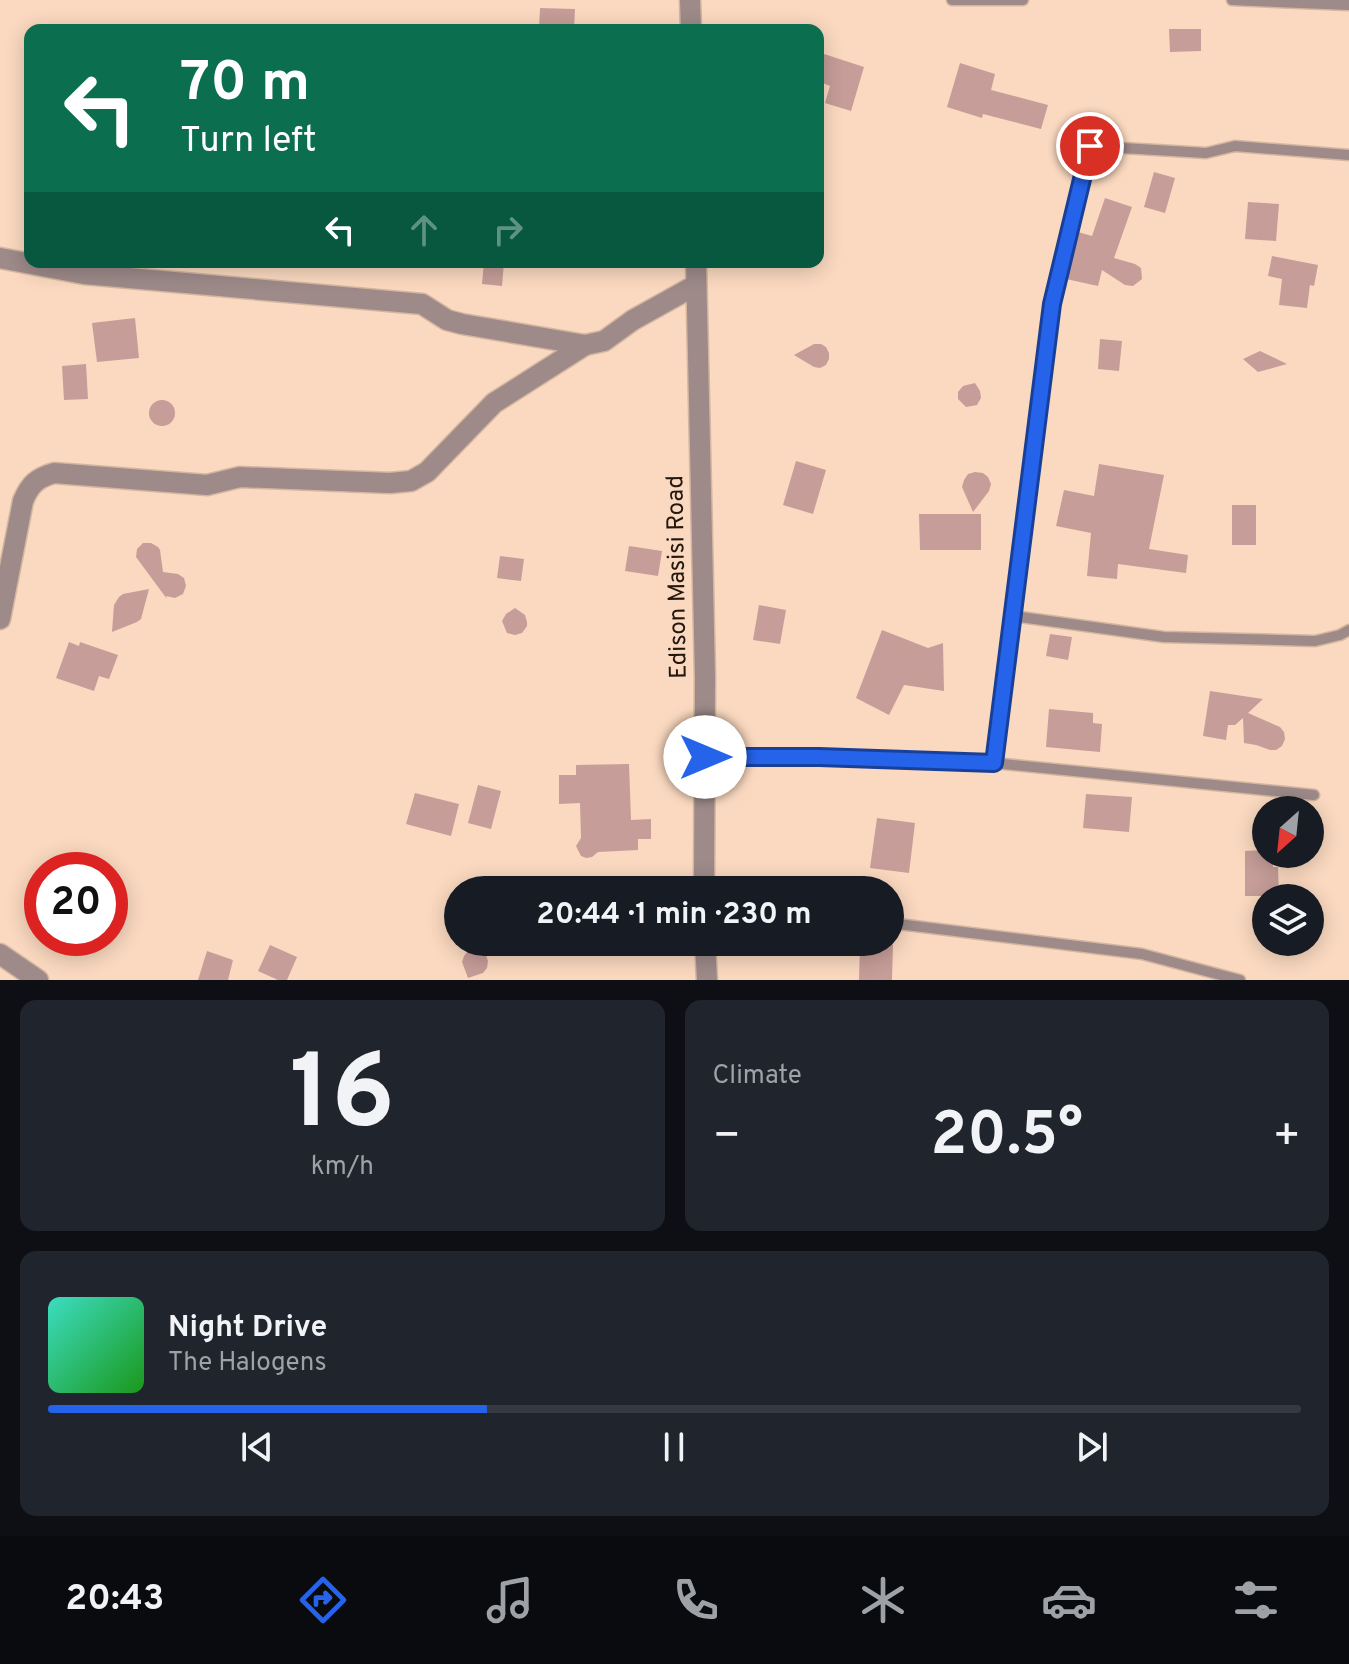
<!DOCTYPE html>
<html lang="en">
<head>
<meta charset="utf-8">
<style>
	:root { --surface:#171b24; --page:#20242c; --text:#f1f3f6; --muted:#9ea1a6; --line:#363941; --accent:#2563eb }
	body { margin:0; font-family:Overpass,sans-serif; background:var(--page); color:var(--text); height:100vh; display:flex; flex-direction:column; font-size:30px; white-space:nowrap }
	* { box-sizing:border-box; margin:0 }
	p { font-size:26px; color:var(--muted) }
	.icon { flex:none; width:44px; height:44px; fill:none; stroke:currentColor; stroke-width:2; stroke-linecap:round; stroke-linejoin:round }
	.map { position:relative; height:980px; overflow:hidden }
	.side { display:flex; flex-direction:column; gap:20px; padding:20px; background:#0d0f14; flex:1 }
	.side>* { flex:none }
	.top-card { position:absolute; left:24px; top:24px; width:800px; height:244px; border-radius:16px; box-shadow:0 4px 20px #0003; background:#0b6e4f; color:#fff; overflow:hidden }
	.needle { width:52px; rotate:207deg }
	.fabs { position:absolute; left:1252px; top:796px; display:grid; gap:16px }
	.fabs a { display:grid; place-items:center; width:72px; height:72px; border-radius:50%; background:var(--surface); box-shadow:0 4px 20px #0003; font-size:40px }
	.speed { position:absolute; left:24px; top:852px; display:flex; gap:16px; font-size:40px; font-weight:700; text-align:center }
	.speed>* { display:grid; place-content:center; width:104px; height:104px; border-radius:50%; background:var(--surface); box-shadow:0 4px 20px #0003; line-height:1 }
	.speed .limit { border:12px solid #d22; background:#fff; color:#111 }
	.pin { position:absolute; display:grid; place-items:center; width:68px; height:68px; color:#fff; margin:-34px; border:4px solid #fff; border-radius:50%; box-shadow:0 2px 8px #0007 }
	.me { position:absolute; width:88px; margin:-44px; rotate:90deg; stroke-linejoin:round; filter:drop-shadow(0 0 6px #0008) }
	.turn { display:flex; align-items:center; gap:28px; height:168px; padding:0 24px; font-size:36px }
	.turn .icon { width:104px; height:104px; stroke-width:2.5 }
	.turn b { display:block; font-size:56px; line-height:68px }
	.lanes { display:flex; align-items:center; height:76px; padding:0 24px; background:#0003; justify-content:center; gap:40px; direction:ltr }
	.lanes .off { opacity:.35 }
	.big { font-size:60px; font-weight:700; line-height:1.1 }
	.side .tile { flex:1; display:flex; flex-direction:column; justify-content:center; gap:12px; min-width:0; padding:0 28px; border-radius:16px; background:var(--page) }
	.side .dial { align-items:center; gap:0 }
	.dial b { font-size:104px; line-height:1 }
	.song { display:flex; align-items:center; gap:24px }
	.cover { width:96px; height:96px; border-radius:12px; background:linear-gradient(135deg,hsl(170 70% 55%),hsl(120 70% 35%)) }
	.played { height:8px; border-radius:4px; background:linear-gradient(90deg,var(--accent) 35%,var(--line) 35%) }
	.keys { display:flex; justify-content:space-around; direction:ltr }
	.heat { display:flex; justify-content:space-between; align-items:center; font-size:44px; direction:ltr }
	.side .tiles { flex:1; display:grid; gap:20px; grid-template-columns:1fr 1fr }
	.tile:last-child { grid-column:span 2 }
	.trip { position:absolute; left:444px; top:876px; width:460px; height:80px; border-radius:40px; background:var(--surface); box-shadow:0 4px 20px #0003; font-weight:700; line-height:80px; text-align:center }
	.tab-bar { display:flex; height:128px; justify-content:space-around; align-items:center; background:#090b0e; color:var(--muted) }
	.tab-bar .icon { width:56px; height:56px }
	.tab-bar .active { color:var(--accent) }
	.tab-bar b { font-size:36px; color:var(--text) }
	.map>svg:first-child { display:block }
</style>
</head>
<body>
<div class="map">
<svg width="1349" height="980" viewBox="0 0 1349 980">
	<rect width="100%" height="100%" fill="#fbd9c0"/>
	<g fill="#c69d98">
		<path d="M540,8l35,1 -1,21h-35z"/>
		<path d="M1169,29h32v22l-31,1z"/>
		<path d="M818,52l46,15 -13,44 -26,-8 5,-17 -12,-5z"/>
		<path d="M960,63l35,11 -4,16 57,15 -7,24 -58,-15 -1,4 -35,-11z"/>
		<path d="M1154,172l21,6 -10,35 -21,-6z"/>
		<path d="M1105,198l27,9 -18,51 21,6 6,4 1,11 -9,7 -8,-1 -23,-15 -4,16 -32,-7 12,-47 14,4z"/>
		<path d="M1248,202l31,2 -3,37 -31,-2z"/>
		<path d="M1272,256l46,9 -4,21 -4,-1 -3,23 -28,-3 3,-26 -14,-3z"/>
		<path d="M484,262h20l-2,24 -20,-2z"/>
		<path d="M135,318l4,40 -42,4 -5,-39z"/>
		<path d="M1100,339l22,2 -3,30 -21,-2z"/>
		<path d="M814,344h7l5,3 3,6v6l-3,6 -6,3 -6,-1 -20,-12z"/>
		<path d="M1260,351l27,13 -29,8 -15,-13z"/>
		<path d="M86,364l2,35 -24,1 -2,-34z"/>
		<path d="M975,383l5,8 1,7 -4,7 -11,2 -8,-8v-7l5,-6z"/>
		<circle cx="162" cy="413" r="13"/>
		<path d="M796,461l30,9 -13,44 -30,-9z"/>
		<path d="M1099,464l65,11 -15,74 39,6 -2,18 -68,-9 -1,15 -30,-3 4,-43 -35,-7 8,-36 30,6z"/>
		<path d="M975,472l8,1 5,4 3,7 -2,7 -16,21 -11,-25 2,-7 4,-6z"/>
		<rect x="1232" y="505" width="24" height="40"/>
		<path d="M919,514h62v36h-61z"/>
		<path d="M143,543h8l7,4 2,3 3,22 15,2 6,4 2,8 -3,8 -8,4 -9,-2 1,3 -31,-42 1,-8z"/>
		<path d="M629,546l33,5 -4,25 -33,-5z"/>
		<path d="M500,556l24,3 -3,22 -24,-3z"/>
		<path d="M149,589l-8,30 -4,3 -25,10 2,-27 5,-8 4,-3z"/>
		<path d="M759,605l27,5 -6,34 -27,-4z"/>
		<path d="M515,608l10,7 2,7v4l-5,7 -7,2 -8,-2 -5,-12 4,-7z"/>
		<path d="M882,630l46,18 15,-5 1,48 -40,-6 -15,30 -33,-17z"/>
		<path d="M1050,634l22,3 -4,23 -22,-4z"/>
		<path d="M69,642l10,4 1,-4 38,13 -9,24 -10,-3 -5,15 -38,-13z"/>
		<path d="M1210,691l53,8 -15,14 32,14 4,5 1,7 -3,7 -6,4h-6l-14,-5 -12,-2 -1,-25 -8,7h-7l-2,15 -23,-4z"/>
		<path d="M1049,709l44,4v10l9,1 -2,28 -54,-5z"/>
		<path d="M629,764l2,56 20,-1v20h-13v11l-40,2 -6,5 -6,1 -5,-2 -5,-10 5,-8 -1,-35 -21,1v-29h17v-10z"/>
		<path d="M478,785l23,6 -10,38 -23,-6z"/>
		<path d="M415,793l44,11 -8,32 -45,-12z"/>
		<path d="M1086,794l46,3 -3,35 -46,-4z"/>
		<path d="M877,818l38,5 -6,50 -39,-5z"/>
		<path d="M1266,850v4h7v13h5l1,29h-34v-45z"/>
		<path d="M860,944l33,1 -1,35h-33z"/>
		<path d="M270,945l27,12 -10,23h-9l-20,-9z"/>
		<path d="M474,949l7,1 5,5 2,6 -1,7 -4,5 -15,5 -6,-16 2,-6 4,-5z"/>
		<path d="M207,951l26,9 -5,20h-30z"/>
	</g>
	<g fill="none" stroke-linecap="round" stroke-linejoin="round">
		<defs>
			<g id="service">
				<path d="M952,0h71"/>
				<path d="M1232,0l117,5"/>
				<path d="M1013,616l151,21 151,4 25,-6 9,-5"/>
				<path d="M705,757h114l175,6 320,32"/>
				<path d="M994,763l58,-459 38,-158 116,7 29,-7 114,9"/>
				<path d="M890,923l252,31 98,26"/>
			</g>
			<g id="minor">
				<path d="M690,0l1,30"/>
				<path d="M0,258l84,16 338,30 25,16 15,4 123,21 19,-4 29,-21 63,-35"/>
				<path d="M696,262l9,415 -1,213"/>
				<path d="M0,619l23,-118c7,-17 14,-23 31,-28l153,12 33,-8 150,6 21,-2 16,-9 67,-69 91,-58"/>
				<path d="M705,942l2,38"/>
				<path d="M0,954l38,26"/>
			</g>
		</defs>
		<use href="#service" stroke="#d4b6a0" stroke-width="13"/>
		<use href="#minor" stroke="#d4b6a0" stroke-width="23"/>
		<use href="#service" stroke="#9d8a89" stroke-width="10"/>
		<use href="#minor" stroke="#9d8a89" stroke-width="20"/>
	</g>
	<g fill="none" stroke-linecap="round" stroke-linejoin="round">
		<defs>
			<path id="route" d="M705,757h114l175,6 58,-459 38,-158"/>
		</defs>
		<use href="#route" stroke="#184099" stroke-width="20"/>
		<use href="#route" stroke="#2563eb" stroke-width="14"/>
	</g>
	<g text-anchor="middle" stroke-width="6" stroke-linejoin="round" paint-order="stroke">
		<g font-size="24" fill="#23170e" stroke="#fbd9c0">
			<text transform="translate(676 577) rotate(-91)" y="8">Edison Masisi Road</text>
		</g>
	</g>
</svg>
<div class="fabs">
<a><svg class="needle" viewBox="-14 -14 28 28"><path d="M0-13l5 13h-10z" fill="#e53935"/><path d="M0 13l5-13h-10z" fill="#9ea1a6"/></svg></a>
<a><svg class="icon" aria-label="layers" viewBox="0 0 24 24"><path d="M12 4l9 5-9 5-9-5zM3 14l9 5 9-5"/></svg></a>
</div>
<div class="speed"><div class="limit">20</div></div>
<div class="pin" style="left:1090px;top:146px;background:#d93025"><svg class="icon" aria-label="arrive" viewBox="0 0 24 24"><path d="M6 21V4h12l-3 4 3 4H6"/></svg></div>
<svg class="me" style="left:705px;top:757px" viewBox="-20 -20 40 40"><circle r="19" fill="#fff"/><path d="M0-13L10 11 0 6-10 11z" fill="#2563eb"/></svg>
<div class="trip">20:44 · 1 min · 230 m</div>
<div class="top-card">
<div class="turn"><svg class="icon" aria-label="left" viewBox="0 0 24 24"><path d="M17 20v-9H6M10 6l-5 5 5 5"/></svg><div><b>70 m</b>Turn left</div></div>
<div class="lanes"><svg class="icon" aria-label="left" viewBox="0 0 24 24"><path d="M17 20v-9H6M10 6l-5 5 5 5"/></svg><svg class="icon off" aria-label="ahead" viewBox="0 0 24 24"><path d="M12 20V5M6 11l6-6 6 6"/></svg><svg class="icon off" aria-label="right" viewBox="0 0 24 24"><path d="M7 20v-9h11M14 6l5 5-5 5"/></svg></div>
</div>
</div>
<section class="side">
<div class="tiles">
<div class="tile dial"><b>16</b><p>km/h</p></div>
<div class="tile"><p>Climate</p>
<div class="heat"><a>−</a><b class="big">20.5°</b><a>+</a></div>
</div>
<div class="tile">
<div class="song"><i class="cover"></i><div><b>Night Drive</b><p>The Halogens</p></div></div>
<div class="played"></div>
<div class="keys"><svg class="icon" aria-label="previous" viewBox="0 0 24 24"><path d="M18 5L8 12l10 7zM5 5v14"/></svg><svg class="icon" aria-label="pause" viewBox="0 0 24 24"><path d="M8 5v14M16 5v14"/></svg><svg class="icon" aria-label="next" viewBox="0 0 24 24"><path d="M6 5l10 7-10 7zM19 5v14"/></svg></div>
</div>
</div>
</section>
<nav class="tab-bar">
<b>20:43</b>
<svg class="icon active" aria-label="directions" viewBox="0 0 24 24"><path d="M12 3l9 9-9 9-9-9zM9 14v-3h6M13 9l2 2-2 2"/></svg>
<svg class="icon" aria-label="music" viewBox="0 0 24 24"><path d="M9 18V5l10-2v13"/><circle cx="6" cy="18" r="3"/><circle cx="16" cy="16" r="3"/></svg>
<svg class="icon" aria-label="phone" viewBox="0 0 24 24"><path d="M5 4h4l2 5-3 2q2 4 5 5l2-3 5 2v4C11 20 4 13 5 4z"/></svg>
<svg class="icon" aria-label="climate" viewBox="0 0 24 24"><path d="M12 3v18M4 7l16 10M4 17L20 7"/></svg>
<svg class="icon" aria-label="car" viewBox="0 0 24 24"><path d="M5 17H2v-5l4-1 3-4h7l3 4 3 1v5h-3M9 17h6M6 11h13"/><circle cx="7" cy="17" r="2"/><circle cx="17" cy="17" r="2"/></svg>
<svg class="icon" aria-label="filters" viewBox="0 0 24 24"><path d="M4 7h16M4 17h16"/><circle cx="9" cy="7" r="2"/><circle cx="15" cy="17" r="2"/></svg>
</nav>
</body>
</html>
